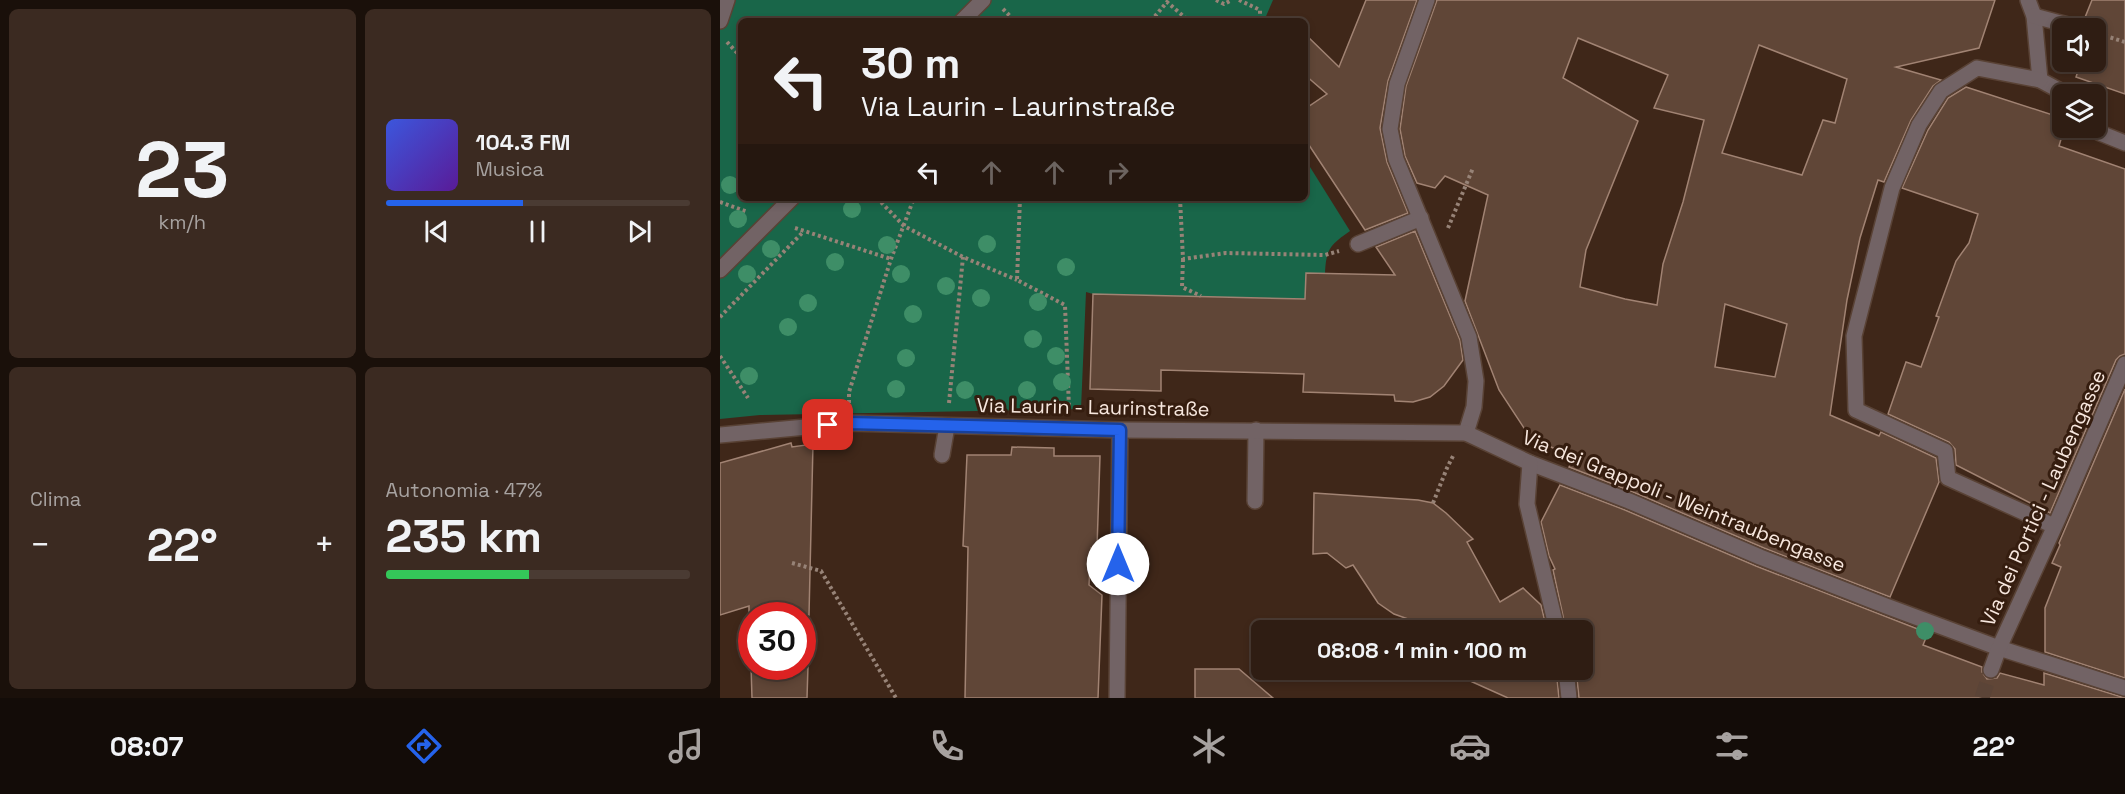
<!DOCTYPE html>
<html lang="it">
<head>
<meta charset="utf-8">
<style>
	:root { --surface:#2f1d13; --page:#3b2a21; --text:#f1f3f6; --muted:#a7a2a0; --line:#4a3b33; --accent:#2563eb }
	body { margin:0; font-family:"Space Grotesk",sans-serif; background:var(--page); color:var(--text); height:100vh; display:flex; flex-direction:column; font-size:22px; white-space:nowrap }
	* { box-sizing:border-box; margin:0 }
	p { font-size:20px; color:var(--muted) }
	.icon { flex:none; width:33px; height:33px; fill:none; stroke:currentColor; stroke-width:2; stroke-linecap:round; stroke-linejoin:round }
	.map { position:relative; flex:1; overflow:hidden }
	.sheet { display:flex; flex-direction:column; gap:9px; padding:9px; background:#1a100a; width:720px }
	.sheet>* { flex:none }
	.banner { position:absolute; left:18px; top:18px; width:570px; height:183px; border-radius:9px; box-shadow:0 3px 9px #0003,0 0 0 2px var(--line); background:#2f1d13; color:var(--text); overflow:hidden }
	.controls { position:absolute; left:1332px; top:18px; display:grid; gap:12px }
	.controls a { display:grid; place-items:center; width:54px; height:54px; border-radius:9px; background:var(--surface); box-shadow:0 3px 9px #0003,0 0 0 2px var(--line); font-size:30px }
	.speed { position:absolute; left:18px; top:602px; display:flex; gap:12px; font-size:30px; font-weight:700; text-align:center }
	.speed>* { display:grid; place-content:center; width:78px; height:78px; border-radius:50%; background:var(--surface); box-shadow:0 3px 9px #0003,0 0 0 2px var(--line); line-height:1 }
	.speed .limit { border:9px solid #d22; background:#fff; color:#111 }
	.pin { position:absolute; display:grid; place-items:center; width:51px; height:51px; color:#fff; margin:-26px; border-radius:12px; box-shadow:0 3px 9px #0006 }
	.me { position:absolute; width:66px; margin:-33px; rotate:0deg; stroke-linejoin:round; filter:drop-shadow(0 0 4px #0008) }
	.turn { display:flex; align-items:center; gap:21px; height:126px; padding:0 24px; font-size:27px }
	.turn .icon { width:78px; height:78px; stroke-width:2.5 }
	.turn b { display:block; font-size:42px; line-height:51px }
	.lanes { display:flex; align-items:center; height:57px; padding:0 24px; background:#0003; justify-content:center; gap:30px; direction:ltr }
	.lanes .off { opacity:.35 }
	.big { font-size:45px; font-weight:600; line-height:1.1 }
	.sheet .widget { flex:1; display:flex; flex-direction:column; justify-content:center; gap:9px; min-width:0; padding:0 21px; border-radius:9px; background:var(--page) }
	.sheet .dial { align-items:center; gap:0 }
	.dial b { font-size:78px; line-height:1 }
	.song { display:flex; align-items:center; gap:18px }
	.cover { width:72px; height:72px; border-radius:9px; background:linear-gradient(135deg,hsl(230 70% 55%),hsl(270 70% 35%)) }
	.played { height:6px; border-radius:3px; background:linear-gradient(90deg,var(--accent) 45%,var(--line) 45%) }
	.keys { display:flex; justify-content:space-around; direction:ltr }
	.heat { display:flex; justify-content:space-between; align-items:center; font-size:33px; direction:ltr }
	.charge { height:9px; border-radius:4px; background:linear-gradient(90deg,#34c759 47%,var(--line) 0) }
	.sheet .tiles { flex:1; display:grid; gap:9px; grid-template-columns:repeat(2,1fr) }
	.trip { position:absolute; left:531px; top:620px; width:342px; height:60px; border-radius:9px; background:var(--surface); box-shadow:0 3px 9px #0003,0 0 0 2px var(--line); font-weight:600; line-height:60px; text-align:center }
	.dock { display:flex; height:96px; justify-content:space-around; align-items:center; background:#130c08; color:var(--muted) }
	.dock .icon { width:42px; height:42px }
	.dock .active { color:var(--accent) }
	.dock b { font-size:27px; color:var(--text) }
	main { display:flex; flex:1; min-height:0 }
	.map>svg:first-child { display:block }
</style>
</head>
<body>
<main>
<section class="sheet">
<div class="tiles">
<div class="widget dial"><b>23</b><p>km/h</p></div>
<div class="widget">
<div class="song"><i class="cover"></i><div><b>104.3 FM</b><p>Musica</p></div></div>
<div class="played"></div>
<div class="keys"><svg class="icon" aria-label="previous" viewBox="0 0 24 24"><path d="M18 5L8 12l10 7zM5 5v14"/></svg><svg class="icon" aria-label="pause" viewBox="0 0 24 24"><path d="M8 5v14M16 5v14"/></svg><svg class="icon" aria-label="next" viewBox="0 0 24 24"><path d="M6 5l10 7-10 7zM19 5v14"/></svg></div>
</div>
<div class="widget"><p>Clima</p>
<div class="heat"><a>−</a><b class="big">22°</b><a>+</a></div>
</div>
<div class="widget"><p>Autonomia · 47%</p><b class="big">235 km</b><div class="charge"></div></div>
</div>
</section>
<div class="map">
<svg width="1405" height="698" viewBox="0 0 1405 698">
	<rect width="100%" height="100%" fill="#3f2719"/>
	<path fill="#196649" d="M0,0h553l-9,21h-523v177h564v-39l45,72c-20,14 -24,18 -25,43h-19l-1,25 -212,-5 -7,-2 -5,117 -321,6 -40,4z"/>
	<g fill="#604637" stroke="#a18373" stroke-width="1.5" fill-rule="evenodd">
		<path d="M646,0h51l-29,81 -8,47 7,34 21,51 -43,17 -60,-91v-30l22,-15 -22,-19v-41l34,33z"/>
		<path d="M717,0h558l-16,48 -83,19 45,13 -8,6 -22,34 -27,62 -6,-2 -18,58 -13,62 -17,115 49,21 2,-4 55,26 3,24 -49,115 -126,-49 -131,-56 -64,-25 5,-11 -31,-12 -17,-13 -27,-41 -34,-89 23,-106 -43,-19 -10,12 -18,-5 -12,-27 -5,-27 6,-43zM858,38l90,37 -14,33 50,12 -21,82 -20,62 -6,41 -32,-6 -45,-12 6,-37 52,-129 -75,-43zM1039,45l88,34 -12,44 -12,-3 -21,55 -80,-22zM1005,304l62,20 -12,53 -60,-10z"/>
		<path d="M1372,0h33v94l-49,-17 5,-15h15v-34h-4l1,-3 -9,-5z"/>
		<path d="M1246,87l96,31v18l-3,10 66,23v185l-5,2 -4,4 -66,153 -94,-48 -1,-16 -6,-7 -61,-28 18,-52 15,5 18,-50 -3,-1 20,-55 13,-18 9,-29 -76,-26 26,-58 20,-32z"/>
		<path d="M695,231l45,109 3,20 -19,26 -14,11 -17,5 -18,-1 -1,-6 -91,-3 1,-18 -143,-4v21l-71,-2 3,-95 212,5 1,-26 89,2 -19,-28z"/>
		<path d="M1405,389v289l-80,-26v-44l16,-41 -9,-4 8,-18 -1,-2z"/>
		<path d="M71,443l1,4 21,-3 -4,171h-60v-9l-29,9v-152z"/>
		<path d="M292,447l42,1v8h46l-3,92h-6l-2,37 13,10 -4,103h-133l3,-151 -5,-1 4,-91h44z"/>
		<path d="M840,485l65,25 131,56 172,67 -5,12 59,22v5l5,7 10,-1 3,-5 44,12v-12l81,25h-546l-3,-29h6v-39h-16l-13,-60 2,-1 -6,-13 -8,-34z"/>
		<path d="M594,493l104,7 15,3 13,10 27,26 -6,3 33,60 23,-14 18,17 6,25h-102l-6,-8 -31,-3 -14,-5 -16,-11 -25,-38 -7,3 -19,-15 -14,1z"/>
		<path d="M31,666h57l-1,32h-55z"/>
		<path d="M475,669h44l34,29h-78z"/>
		<path d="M750,669h86l3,29h-51l-40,-18z"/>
	</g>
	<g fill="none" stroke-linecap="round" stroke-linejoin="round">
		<path stroke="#5b4437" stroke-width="15" stroke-dasharray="15 8" stroke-linecap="butt" d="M1262,698l9,-28"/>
		<defs>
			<g id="lane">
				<path d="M638,244l63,-26"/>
				<path d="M535,501l1,-71"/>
			</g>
			<g id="street">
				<path d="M707,0l-30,84 -7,45 6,30 73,178 7,44 -2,26 -8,26"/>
				<path d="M1308,0l6,16 6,64 26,14"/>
				<path d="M1314,16l45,12"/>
				<path d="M0,21l7,-21"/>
				<path d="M242,21l21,-21"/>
				<path d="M1320,80l-63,-12 -36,23 -22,34 -27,63 -38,148 2,74 89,41 3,27 106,48"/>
				<path d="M1375,128l5,5 25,10"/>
				<path d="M0,270l72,-72"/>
				<path d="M0,435l129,-12 271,7 346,3 64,30 99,38 131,56 126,49 113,42 126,40"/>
				<path d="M222,455l5,-29"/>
				<path d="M810,463l-3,41 30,126"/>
				<path d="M846,669l3,29"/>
				<path d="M1271,670l8,-22 59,-129 67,-155"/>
				<path d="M397,698l3,-268"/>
			</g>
		</defs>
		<use href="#lane" stroke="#594235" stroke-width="18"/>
		<use href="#street" stroke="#594235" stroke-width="18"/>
		<g stroke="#978377" stroke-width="4" stroke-dasharray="3 3" stroke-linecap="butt">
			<path d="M496,0l8,4 8,-4"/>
			<path d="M519,0l21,10v11"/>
			<path d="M283,9l12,12"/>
			<path d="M431,21l16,-19 22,19"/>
			<path d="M1379,34l26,8"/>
			<path d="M7,42l14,15"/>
			<path d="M157,198l27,28 59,31 54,23"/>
			<path d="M300,198l-3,82 48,25 4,103"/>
			<path d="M460,198l3,61 43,-6 99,2 14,-4"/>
			<path d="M0,202l28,10"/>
			<path d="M75,228l96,31"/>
			<path d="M728,228l25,-60"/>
			<path d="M463,259l-1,28 19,9"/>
			<path d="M0,317l84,-86"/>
			<path d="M0,356l28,42"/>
			<path d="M129,403v-11l42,-133 23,-61"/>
			<path d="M229,403l14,-146"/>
			<path d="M713,503l14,-35 7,-14"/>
			<path d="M72,563l29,8 75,127"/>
		</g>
		<use href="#lane" stroke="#726365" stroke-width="15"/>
		<use href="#street" stroke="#726365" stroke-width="15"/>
	</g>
	<g fill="#3e8e67">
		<circle cx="10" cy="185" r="9"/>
		<circle cx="132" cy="209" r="9"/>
		<circle cx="18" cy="219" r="9"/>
		<circle cx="267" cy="244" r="9"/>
		<circle cx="167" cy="245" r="9"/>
		<circle cx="51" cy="249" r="9"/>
		<circle cx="115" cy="262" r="9"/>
		<circle cx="346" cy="267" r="9"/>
		<circle cx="27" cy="274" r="9"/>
		<circle cx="181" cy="274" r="9"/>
		<circle cx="226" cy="286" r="9"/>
		<circle cx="261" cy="298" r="9"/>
		<circle cx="318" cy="302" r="9"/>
		<circle cx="88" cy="303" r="9"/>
		<circle cx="193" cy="314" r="9"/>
		<circle cx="68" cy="327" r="9"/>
		<circle cx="313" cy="339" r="9"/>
		<circle cx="336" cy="356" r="9"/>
		<circle cx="186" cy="358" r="9"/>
		<circle cx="29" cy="376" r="9"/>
		<circle cx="342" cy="382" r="9"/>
		<circle cx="176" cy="389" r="9"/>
		<circle cx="245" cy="390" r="9"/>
		<circle cx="307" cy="390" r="9"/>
		<circle cx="1205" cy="631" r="9"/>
	</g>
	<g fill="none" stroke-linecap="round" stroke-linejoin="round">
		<defs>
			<path id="route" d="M108,425l21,-2 271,7 -2,134"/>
		</defs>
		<use href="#route" stroke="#184099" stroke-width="15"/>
		<use href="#route" stroke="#2563eb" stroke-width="10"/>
	</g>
	<g text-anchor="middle" stroke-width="6" stroke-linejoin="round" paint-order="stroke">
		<g font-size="20" fill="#f7e7de" stroke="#351d0f">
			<text transform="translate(373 407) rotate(1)" y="7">Via Laurin - Laurinstraße</text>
			<text transform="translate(1323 498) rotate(-66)" y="7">Via dei Portici - Laubengasse</text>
			<text transform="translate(964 501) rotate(22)" y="7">Via dei Grappoli - Weintraubengasse</text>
		</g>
	</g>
</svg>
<div class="controls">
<a><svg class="icon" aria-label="sound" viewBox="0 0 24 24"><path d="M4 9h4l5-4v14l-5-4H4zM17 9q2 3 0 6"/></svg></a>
<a><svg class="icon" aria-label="layers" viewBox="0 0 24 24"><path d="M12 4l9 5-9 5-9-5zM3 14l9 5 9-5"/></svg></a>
</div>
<div class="speed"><div class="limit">30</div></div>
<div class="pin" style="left:108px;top:425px;background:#d93025"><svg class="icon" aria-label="arrive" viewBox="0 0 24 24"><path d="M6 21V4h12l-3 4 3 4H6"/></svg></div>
<svg class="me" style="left:398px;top:564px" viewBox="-20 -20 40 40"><circle r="19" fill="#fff"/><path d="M0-13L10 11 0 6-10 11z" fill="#2563eb"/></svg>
<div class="trip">08:08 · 1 min · 100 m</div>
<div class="banner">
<div class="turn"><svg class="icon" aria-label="left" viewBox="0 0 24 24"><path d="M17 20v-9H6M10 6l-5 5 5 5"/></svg><div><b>30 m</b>Via Laurin - Laurinstraße</div></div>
<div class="lanes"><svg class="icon" aria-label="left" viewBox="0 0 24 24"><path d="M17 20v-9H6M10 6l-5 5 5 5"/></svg><svg class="icon off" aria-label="ahead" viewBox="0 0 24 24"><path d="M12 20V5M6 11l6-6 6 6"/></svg><svg class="icon off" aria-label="ahead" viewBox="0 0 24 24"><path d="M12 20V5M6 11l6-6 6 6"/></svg><svg class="icon off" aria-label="right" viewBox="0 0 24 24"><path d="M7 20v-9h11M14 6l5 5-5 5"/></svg></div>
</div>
</div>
</main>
<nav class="dock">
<b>08:07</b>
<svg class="icon active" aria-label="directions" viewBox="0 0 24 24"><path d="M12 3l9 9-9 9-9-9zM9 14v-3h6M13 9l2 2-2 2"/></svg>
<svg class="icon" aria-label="music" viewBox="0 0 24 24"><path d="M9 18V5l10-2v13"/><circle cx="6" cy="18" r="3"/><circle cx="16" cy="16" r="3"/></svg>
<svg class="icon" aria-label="phone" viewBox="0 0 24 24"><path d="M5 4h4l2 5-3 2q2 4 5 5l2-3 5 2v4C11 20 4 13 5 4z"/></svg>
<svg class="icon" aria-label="climate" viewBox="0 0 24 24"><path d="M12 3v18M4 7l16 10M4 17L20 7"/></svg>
<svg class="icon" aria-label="car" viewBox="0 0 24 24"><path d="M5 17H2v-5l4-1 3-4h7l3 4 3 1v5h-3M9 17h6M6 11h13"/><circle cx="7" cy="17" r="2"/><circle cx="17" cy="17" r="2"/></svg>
<svg class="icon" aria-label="filters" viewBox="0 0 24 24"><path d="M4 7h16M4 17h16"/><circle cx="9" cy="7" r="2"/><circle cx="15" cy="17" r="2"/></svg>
<b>22°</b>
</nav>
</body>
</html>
